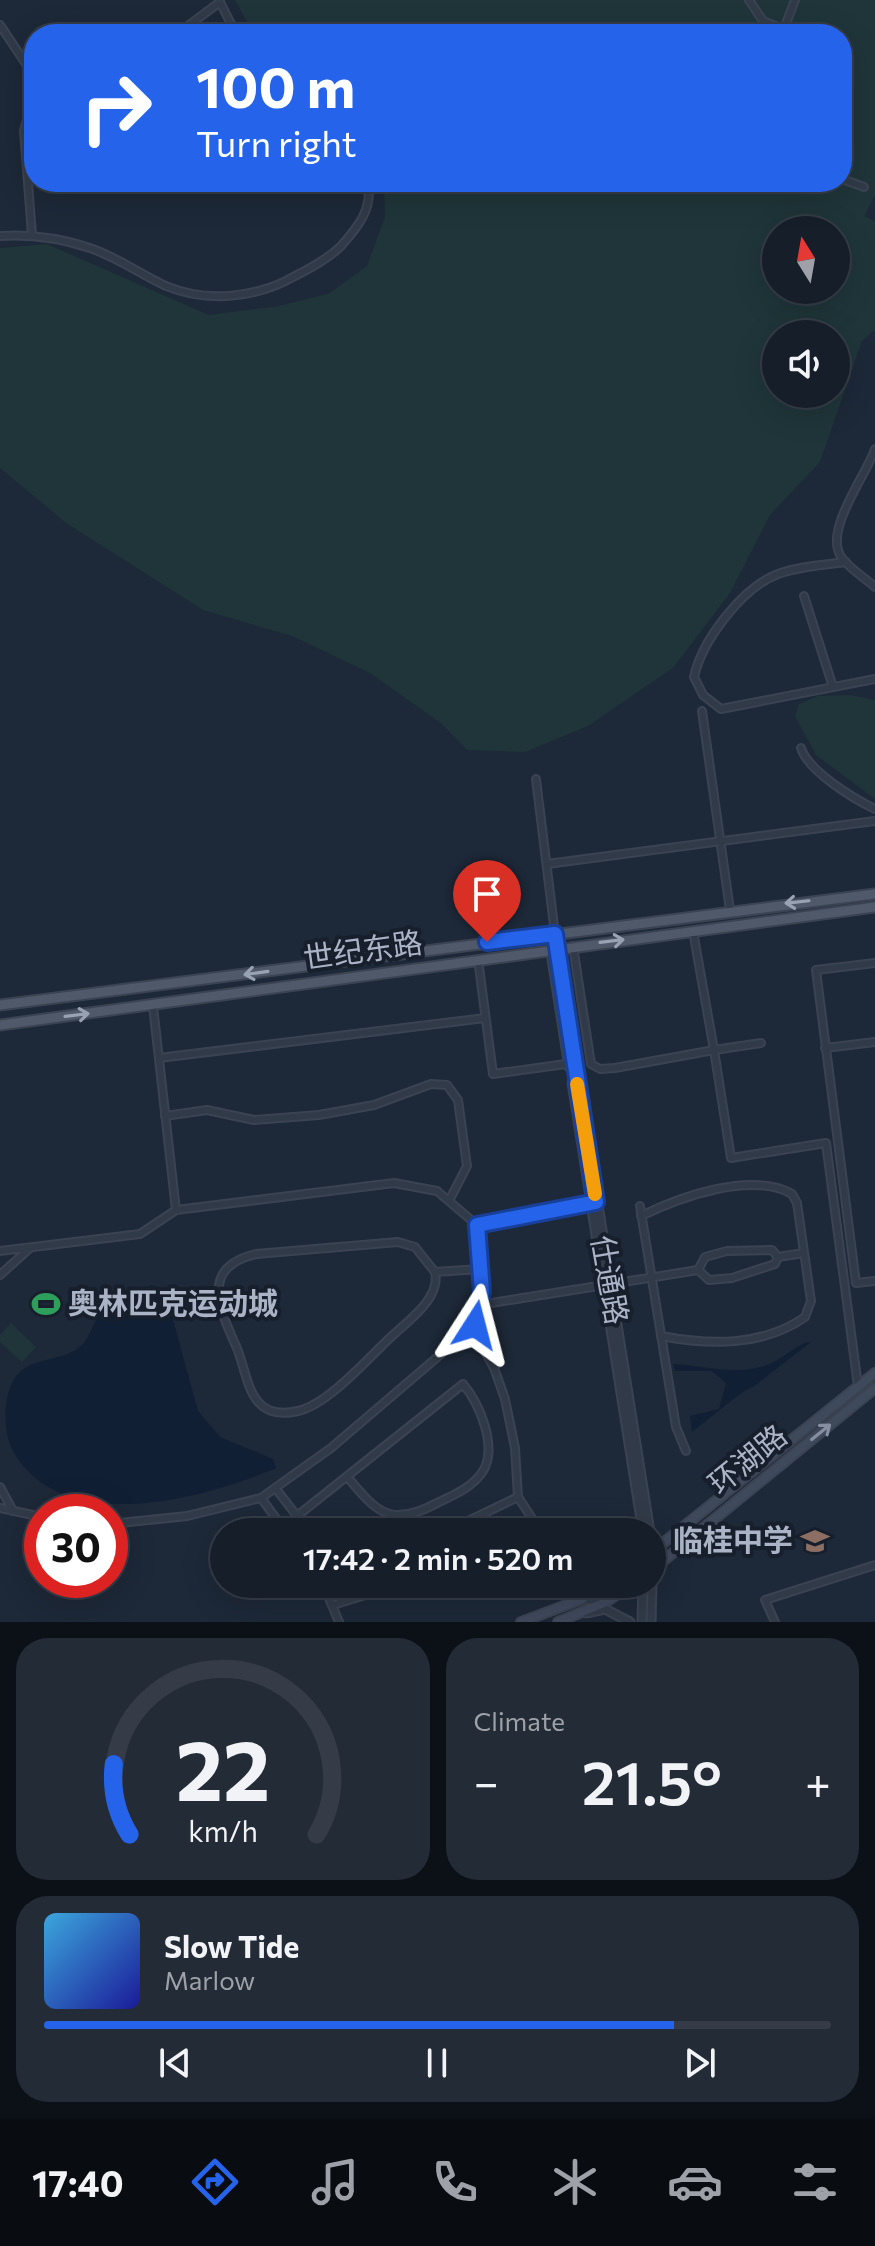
<!DOCTYPE html>
<html lang="en">
<head>
<meta charset="utf-8">
<style>
	:root { --surface:#161e2a; --page:#232b36; --text:#f1f3f6; --muted:#9ea2a8; --line:#353c47; --accent:#2563eb }
	body { margin:0; font-family:Commissioner,"Noto Sans SC",sans-serif; background:var(--page); color:var(--text); height:100vh; display:flex; flex-direction:column; font-size:30px; white-space:nowrap }
	* { box-sizing:border-box; margin:0 }
	p { font-size:26px; color:var(--muted) }
	.icon { flex:none; width:44px; height:44px; fill:none; stroke:currentColor; stroke-width:2; stroke-linecap:round; stroke-linejoin:round }
	.map { position:relative; height:1622px; overflow:hidden }
	.sheet { display:flex; flex-direction:column; gap:16px; padding:16px; background:#0c1017; flex:1 }
	.sheet>* { flex:none }
	.hud { position:absolute; left:24px; top:24px; width:828px; height:168px; border-radius:32px; box-shadow:0 8px 32px #0002,0 0 0 2px var(--line); background:#2563eb; color:#fff; overflow:hidden }
	.needle { width:52px; rotate:349deg }
	.tools { position:absolute; left:762px; top:216px; display:grid; gap:16px }
	.tools a { display:grid; place-items:center; width:88px; height:88px; border-radius:50%; background:var(--surface); box-shadow:0 8px 32px #0002,0 0 0 2px var(--line); font-size:40px }
	.speed { position:absolute; left:24px; top:1494px; display:flex; gap:16px; font-size:40px; font-weight:700; text-align:center }
	.speed>* { display:grid; place-content:center; width:104px; height:104px; border-radius:50%; background:var(--surface); box-shadow:0 8px 32px #0002,0 0 0 2px var(--line); line-height:1 }
	.speed .limit { border:12px solid #d22; background:#fff; color:#111 }
	.pin { position:absolute; display:grid; place-items:center; width:68px; height:68px; color:#fff; margin:-82px -34px; border-radius:50% 50% 50% 0; rotate:-45deg; box-shadow:0 0 8px #0007 }
	.pin .icon { rotate:45deg }
	.me { position:absolute; width:88px; margin:-44px; rotate:9deg; stroke-linejoin:round; filter:drop-shadow(0 0 6px #0008) }
	.turn { display:flex; align-items:center; gap:28px; height:168px; padding:0 40px; font-size:36px }
	.turn .icon { width:104px; height:104px; stroke-width:2.5 }
	.turn b { display:block; font-size:56px; line-height:68px }
	.big { font-size:60px; font-weight:600; line-height:1.1 }
	.sheet .card { flex:1; display:flex; flex-direction:column; justify-content:center; gap:12px; min-width:0; padding:0 28px; border-radius:32px; background:var(--page) }
	.sheet .dial { align-items:center; gap:0 }
	.dial svg { height:208px; overflow:visible; fill:none; stroke:var(--line); stroke-width:7; stroke-linecap:round; text-anchor:middle }
	.dial text { fill:var(--text); stroke:none }
	.song { display:flex; align-items:center; gap:24px }
	.cover { width:96px; height:96px; border-radius:12px; background:linear-gradient(135deg,hsl(200 70% 55%),hsl(240 70% 35%)) }
	.played { height:8px; border-radius:4px; background:linear-gradient(90deg,var(--accent) 80%,var(--line) 80%) }
	.keys { display:flex; justify-content:space-around; direction:ltr }
	.heat { display:flex; justify-content:space-between; align-items:center; font-size:44px; direction:ltr }
	.sheet .tiles { flex:1; display:grid; gap:16px; grid-template-columns:1fr 1fr }
	.card:last-child { grid-column:span 2 }
	.trip { position:absolute; left:210px; top:1518px; width:456px; height:80px; border-radius:40px; background:var(--surface); box-shadow:0 8px 32px #0002,0 0 0 2px var(--line); font-weight:600; line-height:80px; text-align:center }
	.tab-bar { display:flex; height:128px; justify-content:space-around; align-items:center; background:#090c11; color:var(--muted) }
	.tab-bar .icon { width:56px; height:56px }
	.tab-bar .selected { color:var(--accent) }
	.tab-bar b { font-size:36px; color:var(--text) }
	.map>svg:first-child { display:block }
</style>
</head>
<body>
<div class="map">
<svg width="875" height="1622" viewBox="0 0 875 1622">
	<rect width="100%" height="100%" fill="#1d2838"/>
	<g fill="#1f3539" fill-rule="evenodd">
		<path d="M235,0h640v195l-11,21 11,5v109l-13,11 -42,121 -50,53 -40,78 -57,75 -85,58 -63,26 -58,-2 -25,-26 -72,-51 -78,-37 -89,-26 -137,-87 -66,-55v-220l47,-4 162,71 69,-9 50,-12 39,-28 18,-49 -1,-35h458v-148h-588zM776,230h60v60h-60zM776,334h60v60h-60z"/>
		<path d="M851,695l24,5v99l-59,-44 -21,-39 4,-12 19,-8z"/>
		<path d="M11,1323l25,24 -14,15 -22,-20v-7z"/>
	</g>
	<g fill="#111f35">
		<path d="M151,1285l14,5 33,121 22,26 53,22 3,9c-73,31 -214,70 -263,-17 -10,-18 -10,-52 0,-70 14,-26 47,-17 68,-35 10,-9 13,-29 24,-35 6,-4 16,-4 23,-7 8,-4 15,-14 23,-19z"/>
		<path d="M811,1342l-58,45c-9,1 -48,36 -61,45l-2,-16 29,-7 7,-26 -14,-12h-37l-2,-7c36,2 59,12 94,1 16,-5 29,-22 44,-23z"/>
	</g>
	<g fill="none" stroke-linecap="round" stroke-linejoin="round">
		<defs>
			<g id="minor">
				<path d="M749,0l14,21 20,8"/>
				<path d="M220,2l16,32"/>
				<path d="M0,25l34,51"/>
				<path d="M177,34l43,-32"/>
				<path d="M782,34l13,-34"/>
				<path d="M842,179l22,8"/>
				<path d="M32,235l-8,-104 10,-39"/>
				<path d="M0,236c32,-2 60,2 90,12 27,9 50,26 76,38 41,17 91,12 129,-10 16,-8 33,-17 46,-30 17,-19 32,-37 27,-64"/>
				<path d="M875,449c-9,27 -53,83 -33,109 9,12 22,19 33,29"/>
				<path d="M846,562c-22,3 -47,4 -68,12 -35,13 -76,66 -84,103l9,18 18,14 154,-30"/>
				<path d="M804,596l29,91"/>
				<path d="M702,711l28,199"/>
				<path d="M801,748c7,23 53,51 74,61"/>
				<path d="M536,779l19,155"/>
				<path d="M547,864l328,-43"/>
				<path d="M693,931l21,119 47,-7"/>
				<path d="M573,946l18,118 9,5 15,-1 99,-18 17,108 95,-15 32,243"/>
				<path d="M478,959l15,115 80,-11"/>
				<path d="M875,963l-59,7 40,313 19,-2"/>
				<path d="M153,1006l23,204"/>
				<path d="M825,1048l50,-6"/>
				<path d="M159,1058l326,-40"/>
				<path d="M165,1116l42,-6 47,10 65,-5 55,-10 57,-21 16,1 11,15 9,66 -17,33"/>
				<path d="M640,1206l36,221 10,24"/>
				<path d="M641,1216c39,-19 110,-45 151,-22l5,9 14,98 -6,16c-43,30 -96,28 -144,19"/>
				<path d="M477,1225l5,67 -6,44 18,32 11,31 10,49 3,49 23,35"/>
				<path d="M0,1251l140,-17 36,-24 218,-27 43,8 40,34 115,-23"/>
				<path d="M698,1270l7,-13 22,-6 45,-1 6,7 26,-4"/>
				<path d="M698,1270l11,10 23,-2 43,-14 3,-7"/>
				<path d="M435,1272c6,26 -26,48 -42,63 -24,22 -64,69 -95,76 -51,12 -49,-36 -62,-65 -17,-38 -36,-79 20,-92l142,-12 17,5 20,25 45,-3"/>
				<path d="M0,1275l30,-27"/>
				<path d="M479,1305l219,-35"/>
				<path d="M0,1487l13,24"/>
				<path d="M276,1489l21,27 166,-132c16,19 35,62 20,87 -10,16 -29,24 -46,32 -13,7 -32,15 -47,11 -18,-5 -30,-23 -42,-36"/>
				<path d="M261,1498l25,34"/>
				<path d="M0,1508l42,9"/>
				<path d="M110,1524l77,-8 74,-18 70,-50 144,-123"/>
				<path d="M445,1532l73,-35"/>
				<path d="M323,1584l16,38"/>
				<path d="M556,1584l14,13 33,5"/>
				<path d="M333,1605l68,-21"/>
				<path d="M775,1622l-10,-22 110,-35"/>
			</g>
			<g id="tertiary">
				<path d="M548,934l21,133"/>
				<path d="M555,934l95,598"/>
				<path d="M572,1083l71,449"/>
				<path d="M586,1613l19,-4 25,13"/>
				<path d="M642,1622l1,-38"/>
				<path d="M651,1622l1,-38"/>
			</g>
			<g id="secondary">
				<path d="M652,1552l223,-179"/>
				<path d="M652,1570l223,-182"/>
				<path d="M521,1622l61,-23 22,-15"/>
				<path d="M558,1622l48,-20 26,-18"/>
			</g>
			<g id="primary">
				<path d="M0,1005l875,-111"/>
				<path d="M0,1025l875,-118"/>
			</g>
		</defs>
		<use href="#minor" stroke="#3b4352" stroke-width="10"/>
		<use href="#tertiary" stroke="#3b4352" stroke-width="11"/>
		<use href="#secondary" stroke="#3b4352" stroke-width="12"/>
		<use href="#primary" stroke="#3b4352" stroke-width="13"/>
		<use href="#minor" stroke="#313a48" stroke-width="6"/>
		<use href="#tertiary" stroke="#313a48" stroke-width="7"/>
		<use href="#secondary" stroke="#3f495c" stroke-width="8"/>
		<use href="#primary" stroke="#4f5969" stroke-width="9"/>
	</g>
	<defs><path id="oneway-shaft" d="M-6 0H5M1.5-3L5.5 0L1.5 3" fill="none" stroke-width="1.6" stroke-linecap="round" stroke-linejoin="round" transform="scale(2)"/></defs>
	<g stroke="#99a2b3">
		<use href="#oneway-shaft" transform="translate(797 902) rotate(174)"/>
		<use href="#oneway-shaft" transform="translate(612 941) rotate(-7)"/>
		<use href="#oneway-shaft" transform="translate(256 973) rotate(172)"/>
		<use href="#oneway-shaft" transform="translate(77 1015) rotate(-7)"/>
	</g>
	<use stroke="#858fa1" href="#oneway-shaft" transform="translate(821 1432) rotate(-39)"/>
	<g fill="none" stroke-linecap="round" stroke-linejoin="round">
		<defs>
			<path id="route" d="M475,1325l7,-33 -5,-67 119,-23 -41,-268 -68,8"/>
		</defs>
		<use href="#route" stroke="#184099" stroke-width="20"/>
		<use href="#route" stroke="#2563eb" stroke-width="14"/>
		<path stroke="#f59e0b" stroke-width="14" d="M577,1084l18,110"/>
	</g>
	<defs>
		<symbol id="stadium-bare" viewBox="-9 -9 18 18"><path d="M0-5a6.5 5 0 1 0 0 10a6.5 5 0 1 0 0-10ZM-3.5-1.8h7v3.6h-7Z" fill="#2e9e5b" stroke="#171f2c" stroke-width="2.5" paint-order="stroke"/></symbol>
		<symbol id="school-bare" viewBox="-9 -9 18 18"><path d="M0-5L7-2L0 1L-7-2ZM-4 1L0 2.5L4 1V4Q0 6-4 4Z" fill="#8d6e63" stroke="#171f2c" stroke-width="2.5" paint-order="stroke"/></symbol>
	</defs>
	<g fill-rule="evenodd">
		<use href="#stadium-bare" x="26" y="1284" width="40" height="40"/>
		<use href="#school-bare" x="795" y="1521" width="40" height="40"/>
	</g>
	<g text-anchor="middle" stroke-width="8" stroke-linejoin="round" paint-order="stroke">
		<g font-size="30" fill="#abb4c6" stroke="#171f2c">
			<text transform="translate(363 951) rotate(-8)" y="10">世纪东路</text>
			<text transform="translate(609 1280) rotate(80)" y="10">仕通路</text>
			<text transform="translate(748 1460) rotate(-39)" y="10">环湖路</text>
		</g>
		<g font-size="30" font-weight="bold" fill="#abb4c6" stroke="#171f2c" text-anchor="start">
			<text x="68" y="1314">奥林匹克运动城</text>
			<text x="793" y="1551" text-anchor="end">临桂中学</text>
		</g>
	</g>
</svg>
<div class="tools">
<a><svg class="needle" viewBox="-14 -14 28 28"><path d="M0-13l5 13h-10z" fill="#e53935"/><path d="M0 13l5-13h-10z" fill="#9ea2a8"/></svg></a>
<a><svg class="icon" aria-label="sound" viewBox="0 0 24 24"><path d="M4 9h4l5-4v14l-5-4H4zM17 9q2 3 0 6"/></svg></a>
</div>
<div class="speed"><div class="limit">30</div></div>
<div class="pin" style="left:487px;top:942px;background:#d93025"><svg class="icon" aria-label="arrive" viewBox="0 0 24 24"><path d="M6 21V4h12l-3 4 3 4H6"/></svg></div>
<svg class="me" style="left:475px;top:1325px" viewBox="-20 -20 40 40"><path d="M0-17L14 15 0 8-14 15z" fill="#2563eb" stroke="#fff" stroke-width="4"/></svg>
<div class="trip">17:42 · 2 min · 520 m</div>
<div class="hud">
<div class="turn"><svg class="icon" aria-label="right" viewBox="0 0 24 24"><path d="M7 20v-9h11M14 6l5 5-5 5"/></svg><div><b>100 m</b>Turn right</div></div>
</div>
</div>
<section class="sheet">
<div class="tiles">
<div class="card dial"><svg viewBox="0 0 100 80">
<path d="M14 69A42 42 0 1 1 86 69"/>
<path d="M14 69A42 42 0 0 1 8 42" stroke="#2563eb"/>
<text x="50" y="56" font-size="32" font-weight="700">22</text>
<text x="50" y="72" font-size="11">km/h</text>
</svg></div>
<div class="card"><p>Climate</p>
<div class="heat"><a>−</a><b class="big">21.5°</b><a>+</a></div>
</div>
<div class="card">
<div class="song"><i class="cover"></i><div><b>Slow Tide</b><p>Marlow</p></div></div>
<div class="played"></div>
<div class="keys"><svg class="icon" aria-label="previous" viewBox="0 0 24 24"><path d="M18 5L8 12l10 7zM5 5v14"/></svg><svg class="icon" aria-label="pause" viewBox="0 0 24 24"><path d="M8 5v14M16 5v14"/></svg><svg class="icon" aria-label="next" viewBox="0 0 24 24"><path d="M6 5l10 7-10 7zM19 5v14"/></svg></div>
</div>
</div>
</section>
<nav class="tab-bar">
<b>17:40</b>
<svg class="icon selected" aria-label="directions" viewBox="0 0 24 24"><path d="M12 3l9 9-9 9-9-9zM9 14v-3h6M13 9l2 2-2 2"/></svg>
<svg class="icon" aria-label="music" viewBox="0 0 24 24"><path d="M9 18V5l10-2v13"/><circle cx="6" cy="18" r="3"/><circle cx="16" cy="16" r="3"/></svg>
<svg class="icon" aria-label="phone" viewBox="0 0 24 24"><path d="M5 4h4l2 5-3 2q2 4 5 5l2-3 5 2v4C11 20 4 13 5 4z"/></svg>
<svg class="icon" aria-label="climate" viewBox="0 0 24 24"><path d="M12 3v18M4 7l16 10M4 17L20 7"/></svg>
<svg class="icon" aria-label="car" viewBox="0 0 24 24"><path d="M5 17H2v-5l4-1 3-4h7l3 4 3 1v5h-3M9 17h6M6 11h13"/><circle cx="7" cy="17" r="2"/><circle cx="17" cy="17" r="2"/></svg>
<svg class="icon" aria-label="filters" viewBox="0 0 24 24"><path d="M4 7h16M4 17h16"/><circle cx="9" cy="7" r="2"/><circle cx="15" cy="17" r="2"/></svg>
</nav>
</body>
</html>
